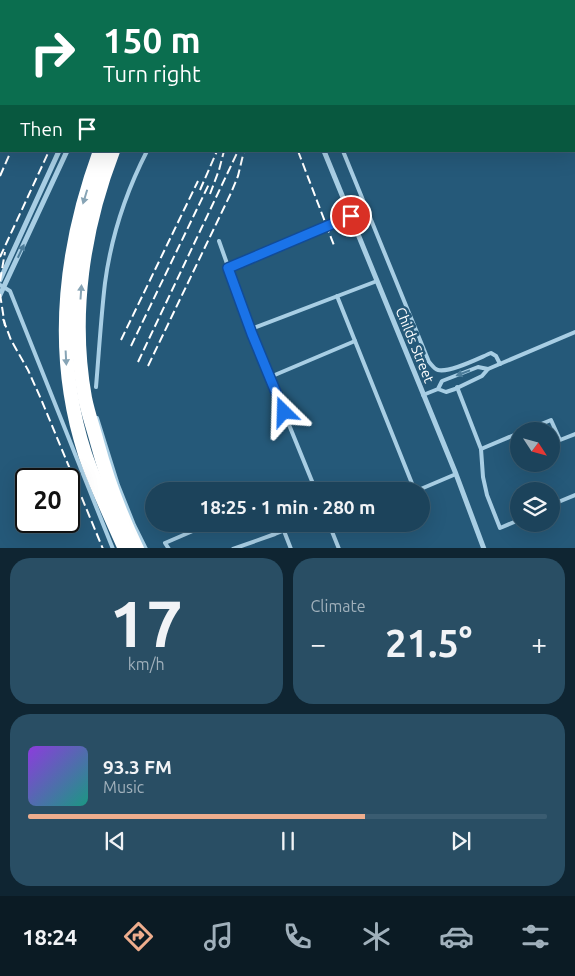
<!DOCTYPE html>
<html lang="en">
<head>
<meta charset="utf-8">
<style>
	:root { --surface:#1c435b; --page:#294e64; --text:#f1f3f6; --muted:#a0b0bb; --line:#3a5c71; --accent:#eead8d }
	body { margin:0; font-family:Ubuntu,sans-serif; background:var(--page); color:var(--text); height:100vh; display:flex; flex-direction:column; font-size:19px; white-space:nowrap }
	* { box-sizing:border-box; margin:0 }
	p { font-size:16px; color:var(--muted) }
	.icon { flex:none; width:28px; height:28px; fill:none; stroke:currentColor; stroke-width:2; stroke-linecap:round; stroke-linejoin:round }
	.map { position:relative; height:548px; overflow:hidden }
	.drawer { display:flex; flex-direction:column; gap:10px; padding:10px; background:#0f2532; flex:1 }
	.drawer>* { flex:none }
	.top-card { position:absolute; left:0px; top:0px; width:575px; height:152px; box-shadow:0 5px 20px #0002,0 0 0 1px var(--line); background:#0b6e4f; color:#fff; overflow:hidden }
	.needle { width:32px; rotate:126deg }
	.controls { position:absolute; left:510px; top:422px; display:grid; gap:10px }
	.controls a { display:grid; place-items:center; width:50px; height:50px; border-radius:50%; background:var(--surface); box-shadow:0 5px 20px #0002,0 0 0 1px var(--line); font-size:25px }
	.speed { position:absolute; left:15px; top:468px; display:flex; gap:10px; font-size:25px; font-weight:700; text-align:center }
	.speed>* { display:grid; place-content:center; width:65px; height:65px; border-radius:50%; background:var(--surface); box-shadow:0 5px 20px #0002,0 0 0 1px var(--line); line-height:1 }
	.speed .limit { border:2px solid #111; border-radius:8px; background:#fff; color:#111 }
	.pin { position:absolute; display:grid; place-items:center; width:42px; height:42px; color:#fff; margin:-21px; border:2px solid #fff; border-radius:50%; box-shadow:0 1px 5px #0007 }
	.me { position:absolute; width:55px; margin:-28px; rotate:338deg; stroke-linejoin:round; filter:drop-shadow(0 0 4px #0008) }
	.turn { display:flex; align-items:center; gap:18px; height:105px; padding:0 20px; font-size:22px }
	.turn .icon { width:65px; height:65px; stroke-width:2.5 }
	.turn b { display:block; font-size:35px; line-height:42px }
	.then { display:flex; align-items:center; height:48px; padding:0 20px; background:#0003; gap:10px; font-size:19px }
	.big { font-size:38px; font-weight:700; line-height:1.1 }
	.drawer .tile { flex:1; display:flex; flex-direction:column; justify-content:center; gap:8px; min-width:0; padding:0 18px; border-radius:20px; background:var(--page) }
	.drawer .dial { align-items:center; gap:0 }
	.dial b { font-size:65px; line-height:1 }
	.song { display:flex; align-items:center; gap:15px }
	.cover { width:60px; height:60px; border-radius:8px; background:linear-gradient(135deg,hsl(270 70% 55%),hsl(170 70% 35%)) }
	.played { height:5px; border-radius:2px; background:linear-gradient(90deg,var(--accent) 65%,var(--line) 65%) }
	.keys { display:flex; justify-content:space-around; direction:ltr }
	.heat { display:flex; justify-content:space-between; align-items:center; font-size:28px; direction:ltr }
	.drawer .tiles { flex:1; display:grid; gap:10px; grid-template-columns:1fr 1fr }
	.tile:last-child { grid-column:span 2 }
	.trip { position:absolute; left:145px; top:482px; width:285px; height:50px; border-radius:25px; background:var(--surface); box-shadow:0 5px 20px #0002,0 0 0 1px var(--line); font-weight:700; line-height:50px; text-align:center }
	.menu { display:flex; height:80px; justify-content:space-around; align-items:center; background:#0b1b24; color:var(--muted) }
	.menu .icon { width:35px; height:35px }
	.menu .current { color:var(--accent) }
	.menu b { font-size:22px; color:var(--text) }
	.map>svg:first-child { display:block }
</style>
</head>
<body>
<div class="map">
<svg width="575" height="549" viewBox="0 0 575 549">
	<rect width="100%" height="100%" fill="#255979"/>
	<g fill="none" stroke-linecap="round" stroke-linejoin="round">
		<g stroke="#a8cee4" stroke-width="4">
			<path d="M244,1l1,-1"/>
			<path d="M501,1l1,-1"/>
			<path d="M574,35h1"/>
			<path d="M574,66h1"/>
			<path d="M574,118l1,1"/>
			<path d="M574,140l1,2"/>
			<path d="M343,151l86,211c3,3 5,7 9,8 12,3 41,-12 53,-17l5,3 4,8"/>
			<path d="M219,241l33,93 64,157"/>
			<path d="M228,268l123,-51"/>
			<path d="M0,285l10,6 103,258"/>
			<path d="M337,296l78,195"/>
			<path d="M251,329l126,-48"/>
			<path d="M488,369l87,-37"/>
			<path d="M270,377l85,-36"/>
			<path d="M96,387c3,-35 5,-70 9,-104 6,-45 21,-91 42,-132"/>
			<path d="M457,387l24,62 38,-16"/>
			<path d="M423,395l15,-6 8,3 9,-3 27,-13 6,-7 -10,-2 -36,14 -4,8"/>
			<path d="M97,418l21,67 16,40 12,24"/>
			<path d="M524,431l27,-11 9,20 15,-6"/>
			<path d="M481,449l2,28 4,18 13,33 19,-8"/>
			<path d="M293,491l20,-7"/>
			<path d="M416,491l40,-17"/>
			<path d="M551,505l24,-10"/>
			<path d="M329,524l10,25"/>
			<path d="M331,529l11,-5"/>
			<path d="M284,531l7,18"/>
			<path d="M169,549l-4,-6 44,-19"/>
			<path d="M233,549l42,-15 25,-10"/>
		</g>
		<g stroke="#a8cee4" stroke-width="5">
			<path d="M263,0l1,1"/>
			<path d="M128,1l1,-1"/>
			<path d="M136,1l1,-1"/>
			<path d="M324,151l132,323 28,75"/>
			<path d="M0,280l59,-129"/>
			<path d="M0,295l67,-144"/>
		</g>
		<g stroke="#fff" stroke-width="14">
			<path d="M185,1l1,-1"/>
			<path d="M199,1l1,-1"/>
			<path d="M100,151c-36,99 -48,201 -15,303 11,32 26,63 40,95"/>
			<path d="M113,151c-30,78 -43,164 -28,247 3,15 8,29 12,44 10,37 23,72 40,107"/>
		</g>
		<g stroke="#fff" stroke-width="2" stroke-dasharray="9 4" stroke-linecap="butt">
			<path d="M237,0v1"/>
			<path d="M256,0v1"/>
			<path d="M108,1l1,-1"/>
			<path d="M118,1v-1"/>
			<path d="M574,41l1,-1"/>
			<path d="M574,52h1"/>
			<path d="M574,123l1,2"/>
			<path d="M298,151l37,97"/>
			<path d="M0,176l11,-25"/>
			<path d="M200,190l17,-39"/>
			<path d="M210,194l9,-24 5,-19"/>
			<path d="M0,257l49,-106"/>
			<path d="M0,281l5,-29"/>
			<path d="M0,294l5,32"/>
			<path d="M3,319l8,21 17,30 13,29 62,150"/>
			<path d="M121,340l77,-159"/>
			<path d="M131,346l78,-162"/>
			<path d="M138,362l100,-211"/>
			<path d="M148,366l83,-173 7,-17 6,-25"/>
		</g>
	</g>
	<defs><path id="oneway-solid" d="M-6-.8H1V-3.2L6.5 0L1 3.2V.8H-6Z" transform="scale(1.25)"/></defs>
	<g fill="#87a4b5">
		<use href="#oneway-solid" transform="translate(85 197) rotate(107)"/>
		<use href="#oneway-solid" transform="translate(81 292) rotate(-86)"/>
		<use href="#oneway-solid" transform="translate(66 358) rotate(87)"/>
	</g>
	<g fill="#4c7c99">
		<use href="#oneway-solid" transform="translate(21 251) rotate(-65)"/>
		<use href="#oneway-solid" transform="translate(463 373) rotate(159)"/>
	</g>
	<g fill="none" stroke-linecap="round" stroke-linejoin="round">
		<defs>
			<path id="route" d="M284,412l-32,-78 -24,-66 123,-52"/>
		</defs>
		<use href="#route" stroke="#114b97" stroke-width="12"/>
		<use href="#route" stroke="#1a73e8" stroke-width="9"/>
	</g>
	<g text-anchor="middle" stroke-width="5" stroke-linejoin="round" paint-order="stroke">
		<g font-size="14" fill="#fff" stroke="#255979">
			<text transform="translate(415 345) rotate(68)" y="5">Childs Street</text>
		</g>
	</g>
</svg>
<div class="controls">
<a><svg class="needle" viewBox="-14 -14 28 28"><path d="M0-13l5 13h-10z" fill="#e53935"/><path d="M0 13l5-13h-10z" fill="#a0b0bb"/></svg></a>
<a><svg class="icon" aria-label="layers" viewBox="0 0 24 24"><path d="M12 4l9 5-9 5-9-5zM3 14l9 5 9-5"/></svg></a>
</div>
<div class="speed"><div class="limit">20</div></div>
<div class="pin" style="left:351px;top:216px;background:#d93025"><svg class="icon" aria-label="arrive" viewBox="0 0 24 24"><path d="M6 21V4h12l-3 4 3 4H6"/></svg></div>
<svg class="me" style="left:284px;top:412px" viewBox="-20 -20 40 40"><path d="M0-17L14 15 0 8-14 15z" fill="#1a73e8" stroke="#fff" stroke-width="4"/></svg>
<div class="trip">18:25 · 1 min · 280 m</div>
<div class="top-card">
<div class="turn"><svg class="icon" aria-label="right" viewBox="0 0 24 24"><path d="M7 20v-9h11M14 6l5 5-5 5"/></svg><div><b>150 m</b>Turn right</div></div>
<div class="then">Then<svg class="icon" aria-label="arrive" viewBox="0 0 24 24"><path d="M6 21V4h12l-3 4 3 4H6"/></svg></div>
</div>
</div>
<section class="drawer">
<div class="tiles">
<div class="tile dial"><b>17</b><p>km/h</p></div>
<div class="tile"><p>Climate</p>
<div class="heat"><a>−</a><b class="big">21.5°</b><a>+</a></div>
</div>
<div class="tile">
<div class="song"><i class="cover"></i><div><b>93.3 FM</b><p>Music</p></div></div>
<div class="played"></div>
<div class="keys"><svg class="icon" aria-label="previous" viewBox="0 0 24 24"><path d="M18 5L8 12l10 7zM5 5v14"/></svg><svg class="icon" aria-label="pause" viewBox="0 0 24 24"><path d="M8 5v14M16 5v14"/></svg><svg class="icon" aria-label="next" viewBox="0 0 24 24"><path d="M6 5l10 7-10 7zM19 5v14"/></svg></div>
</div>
</div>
</section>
<nav class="menu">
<b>18:24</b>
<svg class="icon current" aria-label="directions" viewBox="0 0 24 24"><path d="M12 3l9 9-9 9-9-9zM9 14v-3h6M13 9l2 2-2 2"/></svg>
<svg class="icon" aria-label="music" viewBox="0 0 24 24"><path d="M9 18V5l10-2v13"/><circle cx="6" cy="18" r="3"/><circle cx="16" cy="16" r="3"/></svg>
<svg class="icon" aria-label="phone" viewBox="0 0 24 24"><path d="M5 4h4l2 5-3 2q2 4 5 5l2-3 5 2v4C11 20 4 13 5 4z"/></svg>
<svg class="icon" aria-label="climate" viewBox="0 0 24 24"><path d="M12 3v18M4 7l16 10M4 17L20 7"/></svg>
<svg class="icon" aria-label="car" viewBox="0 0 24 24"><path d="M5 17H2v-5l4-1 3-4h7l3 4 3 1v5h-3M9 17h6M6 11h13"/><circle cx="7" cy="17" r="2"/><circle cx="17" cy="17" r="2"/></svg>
<svg class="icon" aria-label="filters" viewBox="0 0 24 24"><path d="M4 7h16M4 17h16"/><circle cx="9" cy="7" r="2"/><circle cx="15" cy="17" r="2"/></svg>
</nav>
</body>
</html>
